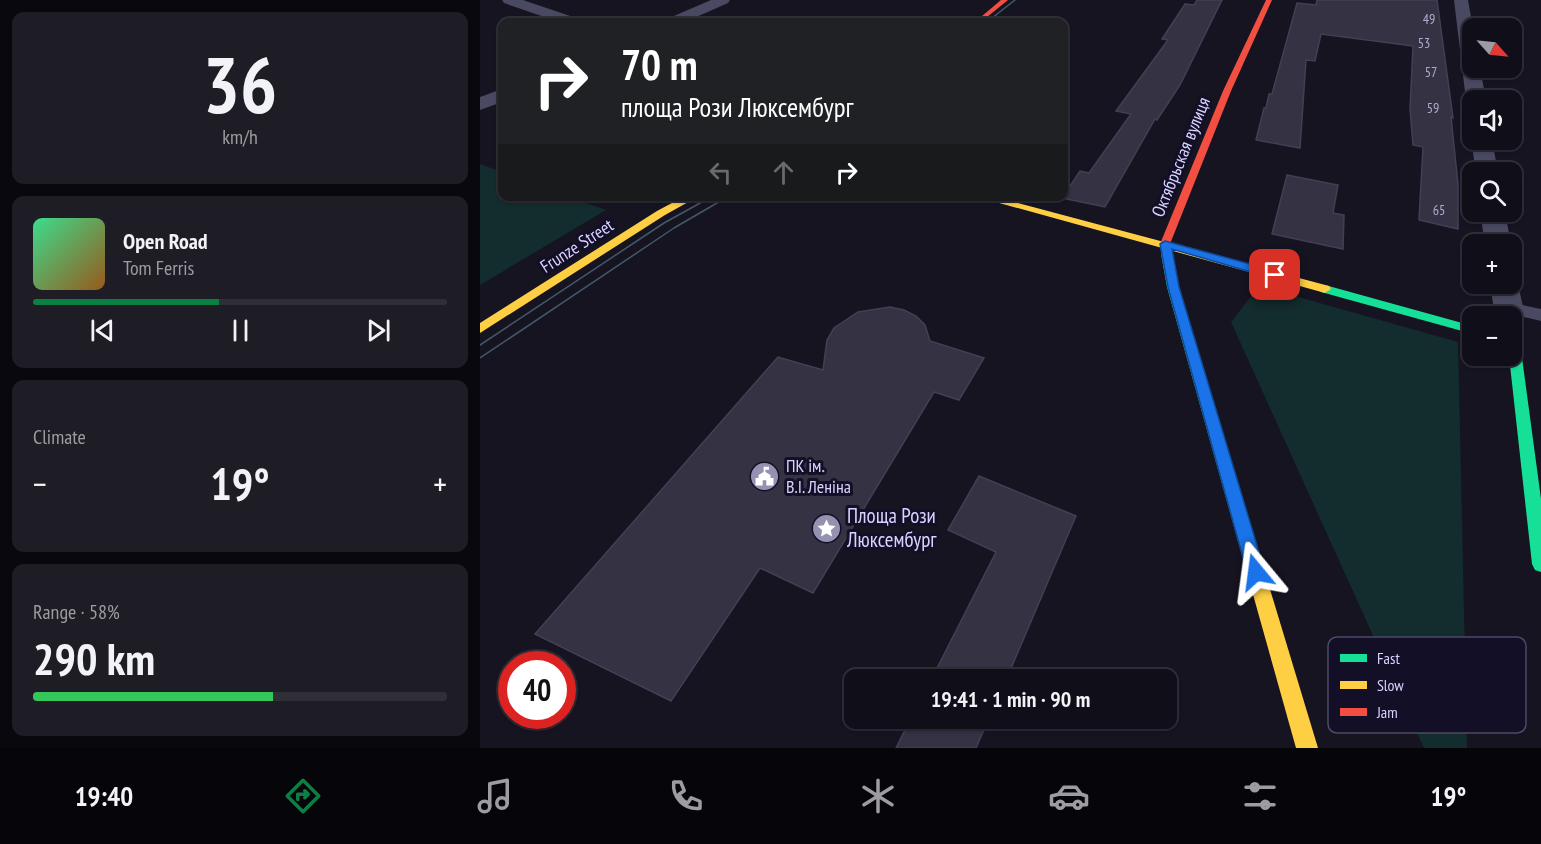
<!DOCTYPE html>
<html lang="en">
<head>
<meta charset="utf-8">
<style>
	:root { --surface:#100f19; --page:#1e1d26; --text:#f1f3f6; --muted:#9c9ca2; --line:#302f38; --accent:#0b8043 }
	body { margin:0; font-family:"PT Sans Narrow",sans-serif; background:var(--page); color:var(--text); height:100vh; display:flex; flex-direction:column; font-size:22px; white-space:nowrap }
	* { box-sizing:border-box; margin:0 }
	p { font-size:20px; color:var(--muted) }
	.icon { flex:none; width:33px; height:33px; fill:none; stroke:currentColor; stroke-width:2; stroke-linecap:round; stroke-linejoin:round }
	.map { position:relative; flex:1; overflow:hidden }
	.details { display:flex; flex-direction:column; gap:12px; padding:12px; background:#09080e; width:480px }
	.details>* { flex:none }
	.top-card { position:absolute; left:18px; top:18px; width:570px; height:183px; border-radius:12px; box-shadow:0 2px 4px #0004,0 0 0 2px var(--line); background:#202124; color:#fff; overflow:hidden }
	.needle { width:39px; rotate:117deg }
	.controls { position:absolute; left:982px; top:18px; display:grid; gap:12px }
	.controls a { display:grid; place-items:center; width:60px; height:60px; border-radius:12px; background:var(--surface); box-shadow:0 2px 4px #0004,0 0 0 2px var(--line); font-size:30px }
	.speed { position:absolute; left:18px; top:651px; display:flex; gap:12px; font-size:30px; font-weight:700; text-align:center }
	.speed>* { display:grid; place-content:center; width:78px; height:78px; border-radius:50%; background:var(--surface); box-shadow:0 2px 4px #0004,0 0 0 2px var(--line); line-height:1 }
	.speed .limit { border:9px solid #d22; background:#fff; color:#111 }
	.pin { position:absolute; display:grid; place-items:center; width:51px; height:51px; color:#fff; margin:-26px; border-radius:12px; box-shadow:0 3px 9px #0006 }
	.me { position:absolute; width:66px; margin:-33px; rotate:344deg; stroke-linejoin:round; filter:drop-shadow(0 0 4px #0008) }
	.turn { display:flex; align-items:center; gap:21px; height:126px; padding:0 24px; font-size:27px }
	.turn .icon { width:78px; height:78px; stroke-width:2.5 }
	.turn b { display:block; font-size:42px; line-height:51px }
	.lanes { display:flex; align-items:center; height:57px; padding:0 24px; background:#0003; justify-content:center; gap:30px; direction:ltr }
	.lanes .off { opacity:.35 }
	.big { font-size:45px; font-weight:700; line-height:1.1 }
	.details .card { flex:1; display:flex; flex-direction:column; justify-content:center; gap:9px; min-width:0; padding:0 21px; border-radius:12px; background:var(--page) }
	.details .dial { align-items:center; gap:0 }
	.dial b { font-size:78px; line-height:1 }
	.song { display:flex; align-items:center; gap:18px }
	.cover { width:72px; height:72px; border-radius:9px; background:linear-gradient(135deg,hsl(150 70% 55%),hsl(30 70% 35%)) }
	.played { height:6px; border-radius:3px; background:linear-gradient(90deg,var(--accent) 45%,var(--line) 45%) }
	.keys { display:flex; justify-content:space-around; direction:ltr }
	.heat { display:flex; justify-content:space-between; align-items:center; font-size:33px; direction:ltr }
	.charge { height:9px; border-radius:4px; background:linear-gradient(90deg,#34c759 58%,var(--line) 0) }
	.trip { position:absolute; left:364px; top:669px; width:333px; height:60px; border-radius:12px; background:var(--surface); box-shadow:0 2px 4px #0004,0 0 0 2px var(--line); font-weight:700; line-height:60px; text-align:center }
	.tabs { display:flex; height:96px; justify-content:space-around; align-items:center; background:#06060a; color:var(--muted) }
	.tabs .icon { width:42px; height:42px }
	.tabs .active { color:var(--accent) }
	.tabs b { font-size:27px; color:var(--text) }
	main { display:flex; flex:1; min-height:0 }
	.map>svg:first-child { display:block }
</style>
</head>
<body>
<main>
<section class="details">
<div class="card dial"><b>36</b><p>km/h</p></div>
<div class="card">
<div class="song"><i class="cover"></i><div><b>Open Road</b><p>Tom Ferris</p></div></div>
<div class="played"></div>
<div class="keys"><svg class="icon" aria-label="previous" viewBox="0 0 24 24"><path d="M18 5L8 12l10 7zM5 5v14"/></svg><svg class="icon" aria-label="pause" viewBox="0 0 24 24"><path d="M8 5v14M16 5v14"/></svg><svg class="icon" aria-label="next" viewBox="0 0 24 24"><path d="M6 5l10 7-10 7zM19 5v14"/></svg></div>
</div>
<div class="card"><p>Climate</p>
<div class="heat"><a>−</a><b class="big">19°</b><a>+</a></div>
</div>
<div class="card"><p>Range · 58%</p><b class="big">290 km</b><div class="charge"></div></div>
</section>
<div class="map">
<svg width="1061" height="748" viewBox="0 0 1061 748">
	<rect width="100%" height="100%" fill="#161421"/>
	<g fill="#132c2d">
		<path d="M0,164l22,8v24l68,1 36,13 -126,75z"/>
		<path d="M779,286l199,56 9,406h-43l-193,-426z"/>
	</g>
	<g fill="#343243" stroke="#433f54" stroke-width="1.5">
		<path d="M717,0h25l-42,85 -23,35 -2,-1 -50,88 -43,-9 18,-27 9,2 42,-59 -15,-3 52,-71 -6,-1 23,-35 9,1z"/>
		<path d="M837,0h120l16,118 -2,-1 7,67v45l-39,-9 4,-73 -10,-2 -3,-36 3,-63 -92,-12 -6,27 -9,-1 -6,88 -44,-8 8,-32h2l3,-14h3l25,-91 19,2z"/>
		<path d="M807,175l51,10 -5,28 11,2 -1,34 -71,-15z"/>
		<path d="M410,307l14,3 12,6 9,9 5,16 54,17 -25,42 -25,-8 -121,201 -53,-25 -89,133 -136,-67 243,-277 45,13 4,-30 7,-12 24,-16z"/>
		<path d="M499,476l97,40 -70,164h-75l65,-128 -48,-22z"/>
		<path d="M431,718h78l-13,30h-80z"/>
	</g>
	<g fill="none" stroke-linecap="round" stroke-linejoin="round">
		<path fill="#4a4962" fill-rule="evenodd" d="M1028,302l33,7v12l-39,-9 -2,-4 2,-4z"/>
		<g fill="#4a4962" fill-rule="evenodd">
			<path d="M22,0h21l56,19 2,3h-22l-55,-19z"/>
			<path d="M231,0h19l-2,3 -43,19h-20l2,-3z"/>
			<path d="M974,0h14l5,28v40h7l6,32h-13v5l-7,-5z"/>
			<path d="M22,89v13l-22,8v-13z"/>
			<path d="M993,137v3h19l6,32h-22l-5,-32z"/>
			<path d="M1000,212h25l6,32h-26z"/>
			<path d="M1032,277l6,7 7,32 -4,7 -9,3v-10h-17l-5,-32h22z"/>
		</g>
		<g fill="#16e098" fill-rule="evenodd">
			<path d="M687,251l6,3 6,33 84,279 -3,6 -6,2 -6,-2 -3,-6 -78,-279 -6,-33z"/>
			<path d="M845,285l148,41v8l-152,-42 -2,-3z"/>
			<path d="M1032,324l6,4 23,171v73l-6,-2 -3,-6 -23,-208h3z"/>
		</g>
		<g fill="#ffcf43" fill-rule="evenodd">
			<path d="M205,196h14l-34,19 -185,118v-10l177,-112z"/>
			<path d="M494,196h18l337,90 2,3 -6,4z"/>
			<path d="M774,558l6,2 3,6 55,182h-22l-51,-182 3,-6z"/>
		</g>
		<g fill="#f24e42" fill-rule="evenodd">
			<path d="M521,0h7l-27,22h-6z"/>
			<path d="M786,0h6l-41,91 -61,153 3,10 -6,3 -4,-1 -3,-12 63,-153z"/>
		</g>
		<g stroke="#43596b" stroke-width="1.5">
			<path d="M507,22l28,-22"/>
			<path d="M0,345l184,-122 38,-21"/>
			<path d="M0,358l194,-130 55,-32"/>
		</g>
	</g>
	<path fill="#1a73e8" stroke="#114b97" stroke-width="1.5" d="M685,241l114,31 2,3 -6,4 -103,-30 7,38 86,285 -2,6 -7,3 -6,-3 -3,-6 -79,-285 -8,-43z"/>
	<defs>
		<symbol id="civic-disc" viewBox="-11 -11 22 22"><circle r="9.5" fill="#9591b1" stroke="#130f26"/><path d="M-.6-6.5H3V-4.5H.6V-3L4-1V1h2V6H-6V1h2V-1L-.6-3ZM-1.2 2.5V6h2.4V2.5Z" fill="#fff"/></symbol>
		<symbol id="sight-disc" viewBox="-11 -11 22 22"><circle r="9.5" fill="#9591b1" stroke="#130f26"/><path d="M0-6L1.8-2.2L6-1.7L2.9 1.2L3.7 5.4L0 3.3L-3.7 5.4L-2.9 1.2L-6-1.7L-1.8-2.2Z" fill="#fff"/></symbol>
	</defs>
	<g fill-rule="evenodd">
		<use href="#civic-disc" x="268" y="460" width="33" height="33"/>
		<use href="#sight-disc" x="330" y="512" width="33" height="33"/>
	</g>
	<g text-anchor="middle" stroke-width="6" stroke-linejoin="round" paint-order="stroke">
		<g font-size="14" fill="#b0acd0">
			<text x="949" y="24">49</text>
			<text x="944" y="48">53</text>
			<text x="951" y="77">57</text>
			<text x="953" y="113">59</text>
			<text x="959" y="215">65</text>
		</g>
		<g font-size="18" fill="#d9d4ff" stroke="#130f26">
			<text transform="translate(701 157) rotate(-68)" y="6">Октябрьская вулиця</text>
			<text transform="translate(97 246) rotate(-33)" y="6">Frunze Street</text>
		</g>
		<g font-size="18" fill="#d9d4ff" stroke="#130f26" text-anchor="start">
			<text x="306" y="472">ПК ім.<tspan x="306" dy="21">В.І. Леніна</tspan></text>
		</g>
		<g font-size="21" fill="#d9d4ff" stroke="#130f26" text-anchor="start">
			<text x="367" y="523">Площа Рози<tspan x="367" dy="24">Люксембург</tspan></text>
		</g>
	</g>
	<rect x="848" y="637" width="198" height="96" rx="9" fill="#130f26" stroke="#4e4a67" stroke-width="1.5"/>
	<rect x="860" y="654" width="27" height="8" fill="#16e098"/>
	<rect x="860" y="681" width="27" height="8" fill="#ffcf43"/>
	<rect x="860" y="708" width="27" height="8" fill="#f24e42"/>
	<g font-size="16" fill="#d9d4ff">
		<text x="897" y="664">Fast</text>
		<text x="897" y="691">Slow</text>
		<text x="897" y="718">Jam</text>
	</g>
</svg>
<div class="controls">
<a><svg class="needle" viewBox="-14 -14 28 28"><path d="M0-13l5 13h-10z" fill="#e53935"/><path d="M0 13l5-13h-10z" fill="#9c9ca2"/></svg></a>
<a><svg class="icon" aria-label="sound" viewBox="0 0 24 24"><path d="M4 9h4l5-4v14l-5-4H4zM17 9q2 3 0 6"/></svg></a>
<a><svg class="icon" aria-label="search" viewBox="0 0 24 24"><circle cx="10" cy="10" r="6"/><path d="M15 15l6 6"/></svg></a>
<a>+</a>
<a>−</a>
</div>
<div class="speed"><div class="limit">40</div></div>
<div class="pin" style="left:795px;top:275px;background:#d93025"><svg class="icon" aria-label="arrive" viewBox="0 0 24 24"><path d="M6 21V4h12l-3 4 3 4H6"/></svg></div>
<svg class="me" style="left:776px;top:572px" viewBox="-20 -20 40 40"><path d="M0-17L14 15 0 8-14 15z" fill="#1a73e8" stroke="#fff" stroke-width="4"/></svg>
<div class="trip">19:41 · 1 min · 90 m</div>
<div class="top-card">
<div class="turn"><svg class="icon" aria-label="right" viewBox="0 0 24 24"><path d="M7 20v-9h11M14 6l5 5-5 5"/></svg><div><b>70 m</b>площа Рози Люксембург</div></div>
<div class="lanes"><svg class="icon off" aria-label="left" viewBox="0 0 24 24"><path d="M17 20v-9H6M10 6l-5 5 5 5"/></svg><svg class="icon off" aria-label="ahead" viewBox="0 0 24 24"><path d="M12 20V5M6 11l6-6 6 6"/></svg><svg class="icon" aria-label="right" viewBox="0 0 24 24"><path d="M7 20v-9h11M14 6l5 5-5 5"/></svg></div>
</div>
</div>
</main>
<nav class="tabs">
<b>19:40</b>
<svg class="icon active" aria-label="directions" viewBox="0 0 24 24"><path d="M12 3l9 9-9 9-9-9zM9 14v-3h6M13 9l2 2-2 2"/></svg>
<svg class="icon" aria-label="music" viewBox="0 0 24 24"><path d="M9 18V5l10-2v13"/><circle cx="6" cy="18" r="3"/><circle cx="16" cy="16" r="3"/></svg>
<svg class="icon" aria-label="phone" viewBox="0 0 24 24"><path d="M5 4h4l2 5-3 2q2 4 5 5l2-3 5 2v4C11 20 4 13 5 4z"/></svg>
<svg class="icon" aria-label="climate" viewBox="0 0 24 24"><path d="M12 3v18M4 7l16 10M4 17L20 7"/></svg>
<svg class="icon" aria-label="car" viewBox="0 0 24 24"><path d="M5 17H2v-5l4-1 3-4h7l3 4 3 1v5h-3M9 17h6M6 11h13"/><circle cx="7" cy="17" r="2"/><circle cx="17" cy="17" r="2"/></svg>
<svg class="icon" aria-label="filters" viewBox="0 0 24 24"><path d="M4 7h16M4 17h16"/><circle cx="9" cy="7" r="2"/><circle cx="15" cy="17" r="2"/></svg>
<b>19°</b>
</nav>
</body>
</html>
